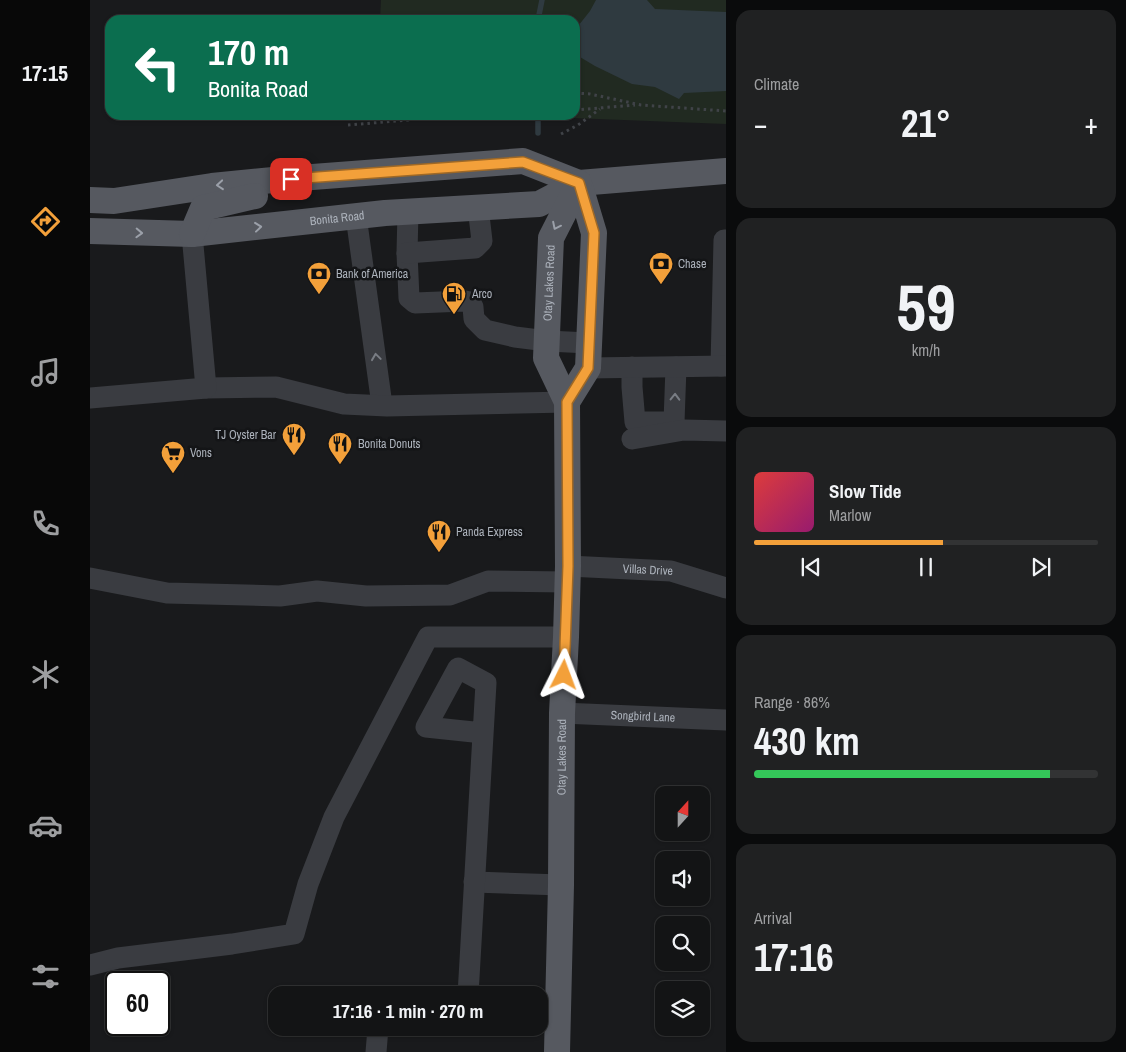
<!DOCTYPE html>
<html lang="en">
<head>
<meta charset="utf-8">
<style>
	:root { --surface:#131415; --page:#202122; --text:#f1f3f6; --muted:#9d9ea0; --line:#323334; --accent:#f3a03a }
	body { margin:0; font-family:"Archivo Narrow",sans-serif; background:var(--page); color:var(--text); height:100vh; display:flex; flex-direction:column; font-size:19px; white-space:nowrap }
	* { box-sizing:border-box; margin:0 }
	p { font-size:16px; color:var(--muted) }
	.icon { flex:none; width:28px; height:28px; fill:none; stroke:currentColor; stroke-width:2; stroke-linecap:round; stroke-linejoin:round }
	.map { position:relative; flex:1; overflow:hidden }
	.sheet { display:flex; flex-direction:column; gap:10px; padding:10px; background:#0a0b0c; width:400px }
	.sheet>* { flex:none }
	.top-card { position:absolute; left:15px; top:15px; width:475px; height:105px; border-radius:15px; box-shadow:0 1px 4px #0004,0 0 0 1px var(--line); background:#0b6e4f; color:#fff; overflow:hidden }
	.needle { width:32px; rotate:21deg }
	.fabs { position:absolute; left:565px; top:786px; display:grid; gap:10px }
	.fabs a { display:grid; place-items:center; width:55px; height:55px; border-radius:10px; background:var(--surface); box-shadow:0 1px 4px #0004,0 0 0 1px var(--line); font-size:25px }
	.speed { position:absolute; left:15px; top:971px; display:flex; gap:10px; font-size:25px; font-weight:700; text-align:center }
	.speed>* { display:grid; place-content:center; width:65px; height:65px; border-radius:50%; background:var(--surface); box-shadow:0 1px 4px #0004,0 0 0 1px var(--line); line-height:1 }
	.speed .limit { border:2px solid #111; border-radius:8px; background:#fff; color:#111 }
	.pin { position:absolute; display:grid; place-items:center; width:42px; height:42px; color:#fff; margin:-21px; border-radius:10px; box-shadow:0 2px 8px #0006 }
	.me { position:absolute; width:55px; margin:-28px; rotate:3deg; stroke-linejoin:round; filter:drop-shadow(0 0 4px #0008) }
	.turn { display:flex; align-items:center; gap:18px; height:105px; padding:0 20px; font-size:22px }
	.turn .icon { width:65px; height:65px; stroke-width:2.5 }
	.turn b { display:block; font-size:35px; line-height:42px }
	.big { font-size:38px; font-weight:800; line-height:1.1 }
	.sheet .tile { flex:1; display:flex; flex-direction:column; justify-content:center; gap:8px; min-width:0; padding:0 18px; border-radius:15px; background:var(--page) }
	.sheet .dial { align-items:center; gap:0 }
	.dial b { font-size:65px; line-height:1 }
	.song { display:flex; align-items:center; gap:15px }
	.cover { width:60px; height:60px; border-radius:8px; background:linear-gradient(135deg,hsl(0 70% 55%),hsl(320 70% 35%)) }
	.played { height:5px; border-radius:2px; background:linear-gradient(90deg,var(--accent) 55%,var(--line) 55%) }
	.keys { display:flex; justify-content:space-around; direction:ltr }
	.heat { display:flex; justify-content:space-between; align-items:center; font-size:28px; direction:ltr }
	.charge { height:8px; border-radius:4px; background:linear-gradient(90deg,#34c759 86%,var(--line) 0) }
	.trip { position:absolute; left:178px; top:986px; width:280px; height:50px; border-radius:15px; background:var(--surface); box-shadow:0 1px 4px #0004,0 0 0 1px var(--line); font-weight:800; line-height:50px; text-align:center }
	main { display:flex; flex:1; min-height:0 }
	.tab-bar { display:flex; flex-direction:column; width:90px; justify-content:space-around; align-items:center; background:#080808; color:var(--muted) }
	.tab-bar .icon { width:35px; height:35px }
	.tab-bar .active { color:var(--accent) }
	.tab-bar b { font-size:22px; color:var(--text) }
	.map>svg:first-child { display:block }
</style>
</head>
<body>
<main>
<nav class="tab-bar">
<b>17:15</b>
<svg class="icon active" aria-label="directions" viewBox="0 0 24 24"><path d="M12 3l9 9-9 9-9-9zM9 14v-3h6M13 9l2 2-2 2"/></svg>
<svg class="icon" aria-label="music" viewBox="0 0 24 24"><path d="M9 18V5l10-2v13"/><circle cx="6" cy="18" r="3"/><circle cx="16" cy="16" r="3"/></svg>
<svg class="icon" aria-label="phone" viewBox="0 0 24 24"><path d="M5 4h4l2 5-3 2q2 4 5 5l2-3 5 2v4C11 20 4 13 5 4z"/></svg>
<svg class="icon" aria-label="climate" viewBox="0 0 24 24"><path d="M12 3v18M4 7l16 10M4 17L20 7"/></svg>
<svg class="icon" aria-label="car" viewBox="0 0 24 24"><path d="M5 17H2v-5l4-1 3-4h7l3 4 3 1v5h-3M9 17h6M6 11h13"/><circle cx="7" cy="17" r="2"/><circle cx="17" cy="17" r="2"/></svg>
<svg class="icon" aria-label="filters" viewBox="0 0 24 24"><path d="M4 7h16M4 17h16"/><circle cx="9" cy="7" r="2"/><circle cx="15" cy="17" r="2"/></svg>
</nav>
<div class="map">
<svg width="636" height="1052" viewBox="0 0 636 1052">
	<rect width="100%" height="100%" fill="#191a1c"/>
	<path fill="#212a21" d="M291,0h345v124l-228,-9h77v-95h-195z"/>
	<path fill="#2f3a40" d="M506,0h51l8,9 71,3v79l-42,2 -5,6 -24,-12 -23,-3 -37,-18 -20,-12v-24l15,-19z"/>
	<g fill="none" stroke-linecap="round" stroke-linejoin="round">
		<g stroke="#2f3a40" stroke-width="5.5">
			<path d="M448,20l4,-20"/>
			<path d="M448,133v-18"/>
		</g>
		<g stroke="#404348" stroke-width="3" stroke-dasharray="2.5 4" stroke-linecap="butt">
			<path d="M485,93l15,1 51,11 85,6"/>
			<path d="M485,110l60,-5"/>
			<path d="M258,125l60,-5 15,-5"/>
			<path d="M471,134l17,-9 22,-16"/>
		</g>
		<g stroke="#3a3c41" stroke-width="21">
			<path d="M318,212l-1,41 2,45 6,5 50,-2 5,1 3,5 1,12 11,11 30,7 32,4 42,2"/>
			<path d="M266,216l26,189"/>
			<path d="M317,253l68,-5 7,-7 -4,-34"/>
			<path d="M631,366l3,-126h2"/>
			<path d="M542,367v20l3,35h39l2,-55"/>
			<path d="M498,368l138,-2"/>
			<path d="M116,388l70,-1 68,17 43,2 180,-4"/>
			<path d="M0,398l116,-10 -14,-154"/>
			<path d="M542,439l52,-9 42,1"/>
			<path id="s1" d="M478,566l103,5 55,17"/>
			<path d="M0,578l77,15 113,3 37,-5 49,5 84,-1 38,-14 79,1"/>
			<path id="s2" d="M472,713l164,7"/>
			<path d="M384,882l87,3"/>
			<path d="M0,965l28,-7 114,-14 62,-10 14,-50 26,-67 94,-180h138"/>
			<path d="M378,995l18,-312 -28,-15 -32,59 57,6"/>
			<path d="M286,1052l2,-24"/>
		</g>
		<g stroke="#565960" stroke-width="26">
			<path d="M0,200l24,1 98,-15 61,-6 250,-19 56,22"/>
			<path id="s3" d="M0,231l102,3 193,-21 154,-9 40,-21 147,-12"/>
			<path d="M102,234l11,-26 52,-12"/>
			<path d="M477,402l21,-34 6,-135 -15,-50"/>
			<path id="s4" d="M467,1052l4,-167 1,-172 4,-76 2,-71 -1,-164 -21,-44 5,-120 28,-55"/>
		</g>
	</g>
	<defs><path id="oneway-chevron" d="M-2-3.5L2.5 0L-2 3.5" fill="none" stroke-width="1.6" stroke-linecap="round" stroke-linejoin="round" transform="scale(1.25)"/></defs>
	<g stroke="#9ba0a9">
		<use href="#oneway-chevron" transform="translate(130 185) rotate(175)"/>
		<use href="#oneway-chevron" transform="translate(466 226) rotate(116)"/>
		<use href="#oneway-chevron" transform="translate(168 227) rotate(-6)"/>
		<use href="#oneway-chevron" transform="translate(49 233) rotate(2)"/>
	</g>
	<g stroke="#797d84">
		<use href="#oneway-chevron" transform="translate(286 357) rotate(-98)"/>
		<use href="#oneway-chevron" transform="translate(585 397) rotate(-89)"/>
	</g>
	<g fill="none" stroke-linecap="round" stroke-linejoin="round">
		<defs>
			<path id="route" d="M201,179l232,-17 56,21 15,50 -6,135 -21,34 1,164 -4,109"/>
		</defs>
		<use href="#route" stroke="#9e6826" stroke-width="12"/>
		<use href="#route" stroke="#f3a03a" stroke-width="9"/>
	</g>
	<defs>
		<symbol id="bank-pin" viewBox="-11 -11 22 30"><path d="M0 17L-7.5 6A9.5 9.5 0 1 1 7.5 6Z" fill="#f3a03a" stroke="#141517"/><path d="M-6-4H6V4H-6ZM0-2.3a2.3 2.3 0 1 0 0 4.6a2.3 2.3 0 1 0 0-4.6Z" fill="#111"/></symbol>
		<symbol id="fuel-pin" viewBox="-11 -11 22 30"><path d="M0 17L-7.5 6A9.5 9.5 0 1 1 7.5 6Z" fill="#f3a03a" stroke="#141517"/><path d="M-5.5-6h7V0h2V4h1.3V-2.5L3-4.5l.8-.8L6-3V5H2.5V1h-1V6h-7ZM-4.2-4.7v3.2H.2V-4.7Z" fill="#111"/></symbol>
		<symbol id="restaurant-pin" viewBox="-11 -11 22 30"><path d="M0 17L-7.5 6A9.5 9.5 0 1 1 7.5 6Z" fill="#f3a03a" stroke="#141517"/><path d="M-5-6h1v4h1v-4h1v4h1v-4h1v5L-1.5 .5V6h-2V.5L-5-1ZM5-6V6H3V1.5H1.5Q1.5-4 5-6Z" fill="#111"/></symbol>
		<symbol id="supermarket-pin" viewBox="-11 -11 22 30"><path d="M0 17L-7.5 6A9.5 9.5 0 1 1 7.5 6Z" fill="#f3a03a" stroke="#141517"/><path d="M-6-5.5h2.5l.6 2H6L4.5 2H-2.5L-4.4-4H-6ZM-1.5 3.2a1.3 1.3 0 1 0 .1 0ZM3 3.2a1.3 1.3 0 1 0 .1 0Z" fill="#111"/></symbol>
	</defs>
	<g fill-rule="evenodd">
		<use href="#bank-pin" x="557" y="250" width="28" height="38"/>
		<use href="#bank-pin" x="215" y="260" width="28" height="38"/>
		<use href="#fuel-pin" x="350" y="280" width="28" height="38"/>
		<use href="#restaurant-pin" x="190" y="421" width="28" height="38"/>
		<use href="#restaurant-pin" x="236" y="430" width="28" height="38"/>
		<use href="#supermarket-pin" x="69" y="439" width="28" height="38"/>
		<use href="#restaurant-pin" x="335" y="518" width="28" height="38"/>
	</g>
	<g text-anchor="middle" stroke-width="5" stroke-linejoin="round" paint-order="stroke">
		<g font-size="12" fill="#acb2bb" stroke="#141517">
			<text dy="4" stroke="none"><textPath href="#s3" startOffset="248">Bonita Road</textPath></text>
			<text dy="4" stroke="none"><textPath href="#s4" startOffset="774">Otay Lakes Road</textPath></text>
			<text dy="4" stroke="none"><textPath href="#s1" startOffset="80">Villas Drive</textPath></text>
			<text dy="4" stroke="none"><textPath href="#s2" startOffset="81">Songbird Lane</textPath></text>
			<text dy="4" stroke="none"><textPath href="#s4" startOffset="295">Otay Lakes Road</textPath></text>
		</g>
		<g font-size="12" fill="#acb2bb" stroke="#141517" text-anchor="start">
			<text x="588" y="268">Chase</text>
			<text x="246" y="278">Bank of America</text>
			<text x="382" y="298">Arco</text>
			<text x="186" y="439" text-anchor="end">TJ Oyster Bar</text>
			<text x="268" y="448">Bonita Donuts</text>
			<text x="100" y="457">Vons</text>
			<text x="366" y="536">Panda Express</text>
		</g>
	</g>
</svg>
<div class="fabs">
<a><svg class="needle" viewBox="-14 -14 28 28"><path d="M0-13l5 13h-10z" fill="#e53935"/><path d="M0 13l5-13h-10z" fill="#9d9ea0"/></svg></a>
<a><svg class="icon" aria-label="sound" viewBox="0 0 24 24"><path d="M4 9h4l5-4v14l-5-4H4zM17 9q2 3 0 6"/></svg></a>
<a><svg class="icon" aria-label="search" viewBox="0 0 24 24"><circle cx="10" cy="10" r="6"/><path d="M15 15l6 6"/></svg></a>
<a><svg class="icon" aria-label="layers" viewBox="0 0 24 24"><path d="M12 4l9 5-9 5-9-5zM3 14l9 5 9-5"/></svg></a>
</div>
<div class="speed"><div class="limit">60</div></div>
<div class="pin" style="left:201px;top:179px;background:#d93025"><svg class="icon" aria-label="arrive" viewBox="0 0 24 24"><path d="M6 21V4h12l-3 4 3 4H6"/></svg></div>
<svg class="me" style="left:474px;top:675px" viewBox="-20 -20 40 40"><path d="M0-17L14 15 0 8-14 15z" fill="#f3a03a" stroke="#fff" stroke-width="4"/></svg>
<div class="trip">17:16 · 1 min · 270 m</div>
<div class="top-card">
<div class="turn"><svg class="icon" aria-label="left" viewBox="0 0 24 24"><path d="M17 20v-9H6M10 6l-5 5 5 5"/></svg><div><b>170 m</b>Bonita Road</div></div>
</div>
</div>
<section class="sheet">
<div class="tile"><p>Climate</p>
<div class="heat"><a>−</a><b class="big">21°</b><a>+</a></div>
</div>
<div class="tile dial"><b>59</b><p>km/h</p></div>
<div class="tile">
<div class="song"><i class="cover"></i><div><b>Slow Tide</b><p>Marlow</p></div></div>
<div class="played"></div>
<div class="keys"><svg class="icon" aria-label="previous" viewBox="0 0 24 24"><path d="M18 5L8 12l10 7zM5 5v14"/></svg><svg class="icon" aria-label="pause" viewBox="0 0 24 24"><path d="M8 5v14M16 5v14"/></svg><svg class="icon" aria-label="next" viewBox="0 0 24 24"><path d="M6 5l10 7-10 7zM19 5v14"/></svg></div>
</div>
<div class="tile"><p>Range · 86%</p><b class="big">430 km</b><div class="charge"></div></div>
<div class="tile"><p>Arrival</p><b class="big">17:16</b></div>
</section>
</main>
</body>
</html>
